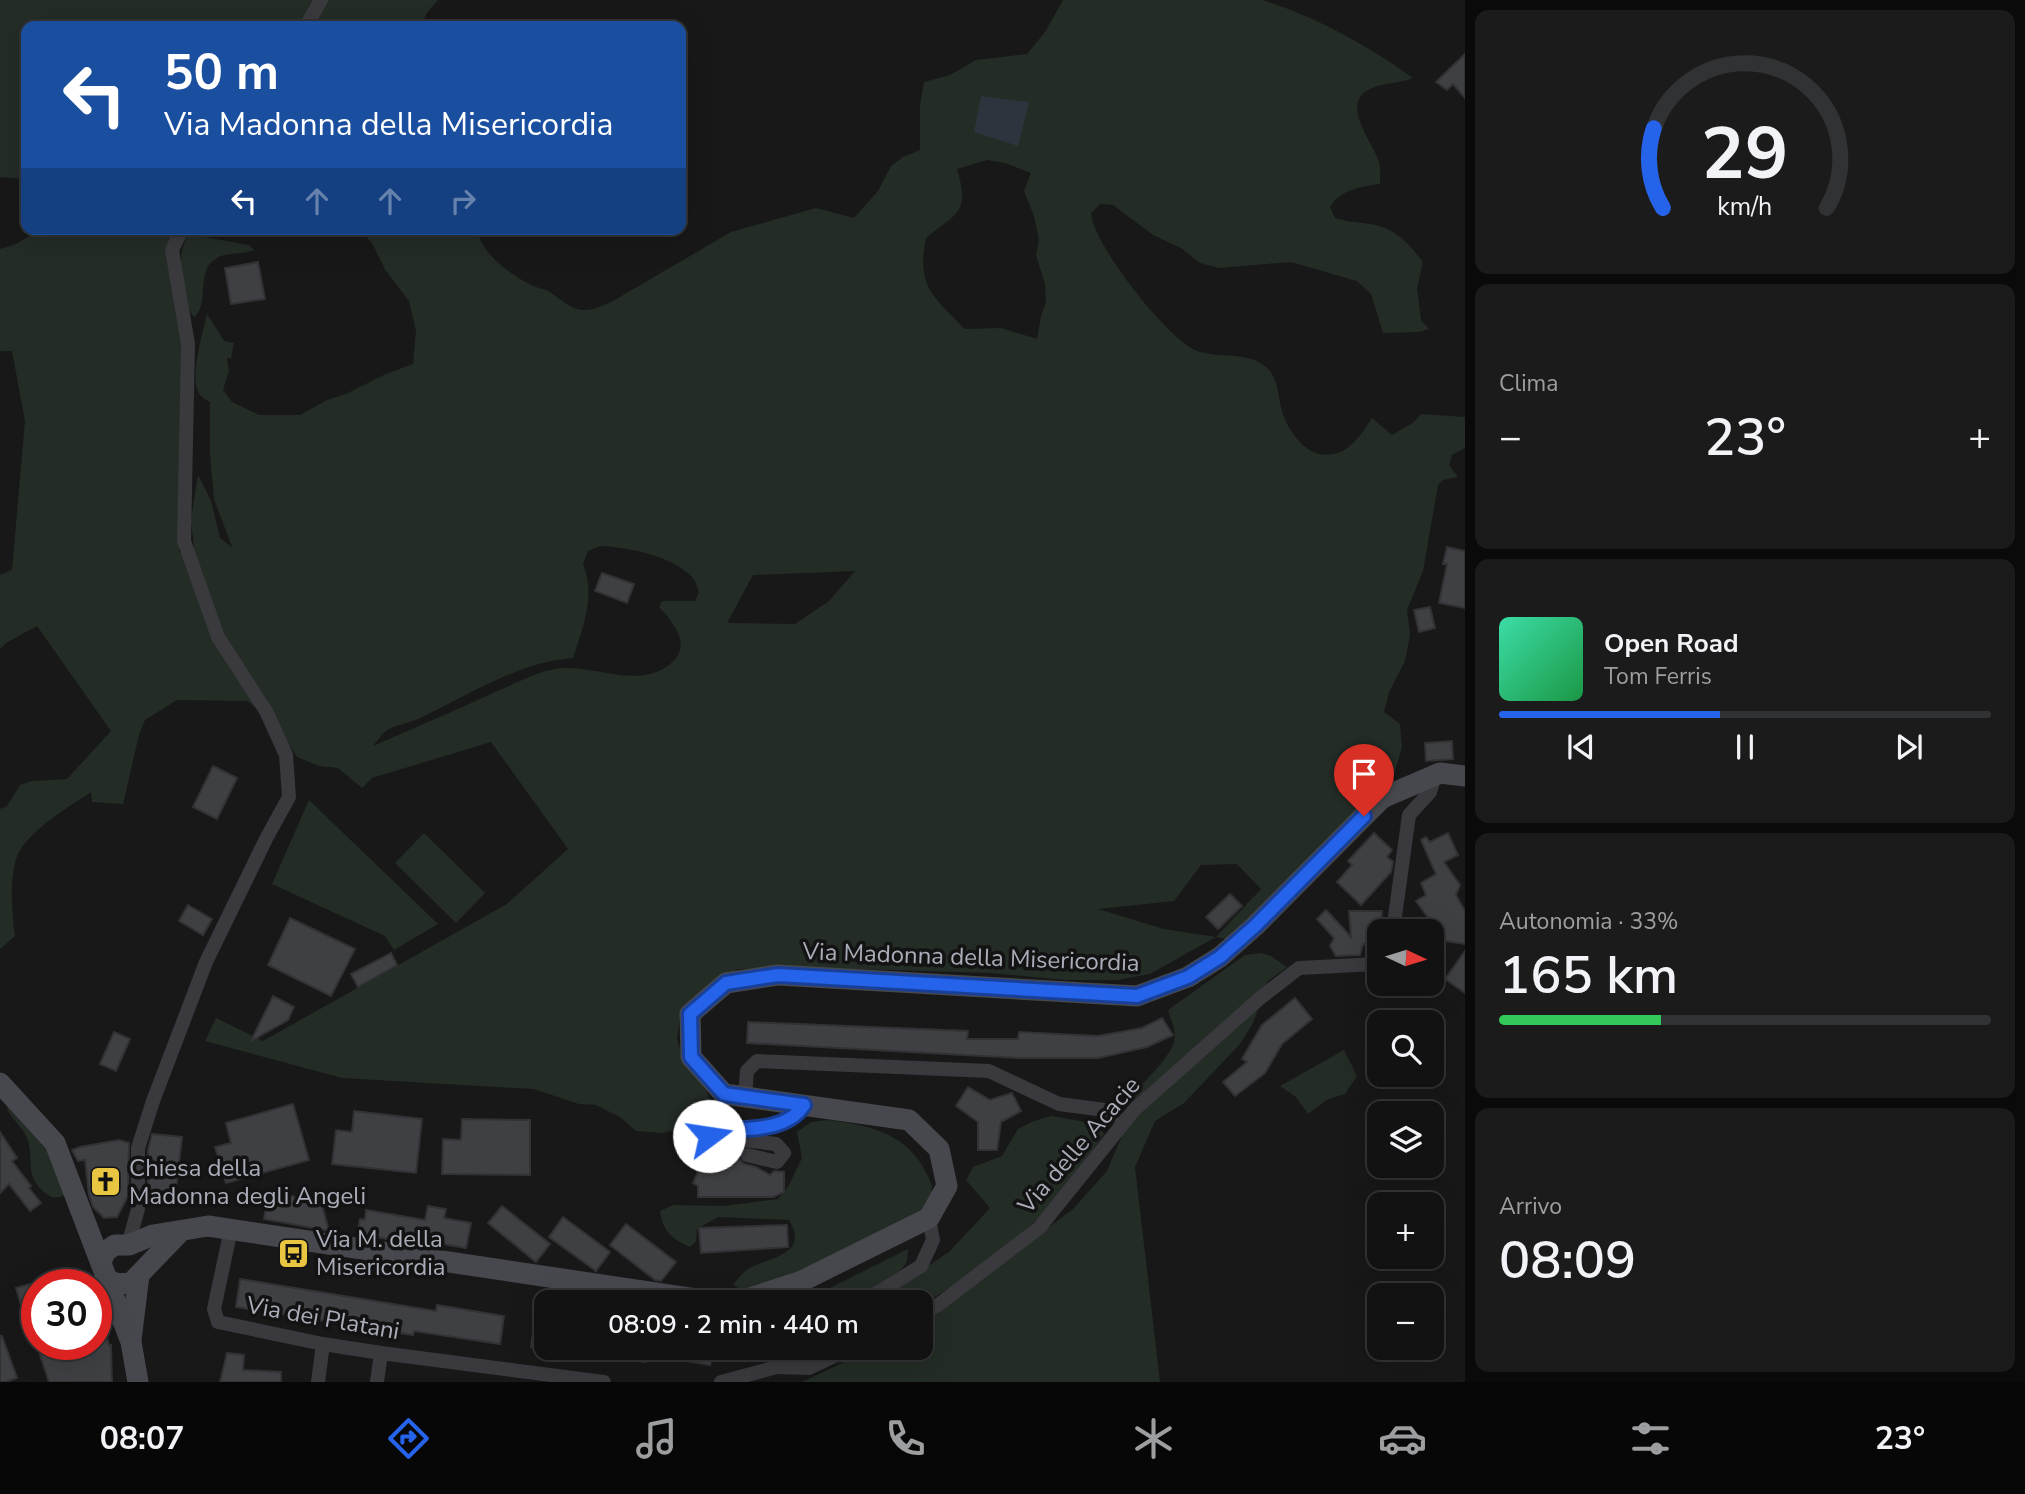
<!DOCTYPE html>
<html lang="it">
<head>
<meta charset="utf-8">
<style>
	:root { --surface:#121213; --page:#1b1b1c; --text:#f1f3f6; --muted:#9c9ea0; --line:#313233; --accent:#2563eb }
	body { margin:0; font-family:"Nunito Sans",sans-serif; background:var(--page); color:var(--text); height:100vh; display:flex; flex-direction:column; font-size:26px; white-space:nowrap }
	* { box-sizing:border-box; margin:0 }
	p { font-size:23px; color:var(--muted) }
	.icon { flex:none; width:38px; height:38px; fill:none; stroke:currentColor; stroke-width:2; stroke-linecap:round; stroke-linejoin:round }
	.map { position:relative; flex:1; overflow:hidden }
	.side { display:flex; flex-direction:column; gap:10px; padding:10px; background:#0a0a0a; width:560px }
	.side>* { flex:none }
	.guide { position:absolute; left:21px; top:21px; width:665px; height:214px; border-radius:14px; box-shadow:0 7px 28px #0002,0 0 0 2px var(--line); background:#1a4fa0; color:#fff; overflow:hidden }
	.needle { width:46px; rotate:94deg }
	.buttons { position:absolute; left:1367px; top:919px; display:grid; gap:14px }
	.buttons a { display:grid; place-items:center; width:77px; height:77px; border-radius:14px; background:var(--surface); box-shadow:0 7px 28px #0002,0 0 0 2px var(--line); font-size:35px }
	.speed { position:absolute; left:21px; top:1269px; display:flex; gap:14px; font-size:35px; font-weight:700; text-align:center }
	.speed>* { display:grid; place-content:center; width:91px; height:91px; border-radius:50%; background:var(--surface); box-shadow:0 7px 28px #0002,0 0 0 2px var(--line); line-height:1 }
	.speed .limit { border:10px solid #d22; background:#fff; color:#111 }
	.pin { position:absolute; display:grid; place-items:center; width:60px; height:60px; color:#fff; margin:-72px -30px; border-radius:50% 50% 50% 0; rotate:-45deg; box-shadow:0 0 7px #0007 }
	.pin .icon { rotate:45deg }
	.me { position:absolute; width:77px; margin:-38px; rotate:76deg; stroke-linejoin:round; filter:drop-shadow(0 0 5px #0008) }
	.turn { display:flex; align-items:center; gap:24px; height:147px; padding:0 28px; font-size:32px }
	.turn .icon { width:91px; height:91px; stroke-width:2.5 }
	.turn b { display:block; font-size:49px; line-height:60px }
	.lanes { display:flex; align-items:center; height:66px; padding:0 28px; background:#0003; justify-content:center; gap:35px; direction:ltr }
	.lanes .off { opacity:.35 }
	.big { font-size:52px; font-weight:600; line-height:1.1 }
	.side .card { flex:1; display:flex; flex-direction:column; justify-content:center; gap:10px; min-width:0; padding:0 24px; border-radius:14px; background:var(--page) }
	.side .dial { align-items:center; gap:0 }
	.dial svg { height:182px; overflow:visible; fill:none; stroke:var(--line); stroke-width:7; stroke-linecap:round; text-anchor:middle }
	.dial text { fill:var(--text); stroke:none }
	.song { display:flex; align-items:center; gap:21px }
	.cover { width:84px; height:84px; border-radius:10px; background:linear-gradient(135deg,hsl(160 70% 55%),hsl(140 70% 35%)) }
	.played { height:7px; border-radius:4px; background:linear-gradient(90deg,var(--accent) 45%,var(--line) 45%) }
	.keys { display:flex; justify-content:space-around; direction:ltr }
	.heat { display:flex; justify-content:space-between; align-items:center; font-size:38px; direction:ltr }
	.charge { height:10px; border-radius:5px; background:linear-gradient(90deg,#34c759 33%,var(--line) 0) }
	.trip { position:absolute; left:534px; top:1290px; width:399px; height:70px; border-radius:14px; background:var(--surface); box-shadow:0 7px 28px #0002,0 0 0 2px var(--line); font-weight:600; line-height:70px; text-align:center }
	.dock { display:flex; height:112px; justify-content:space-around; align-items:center; background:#070708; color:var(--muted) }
	.dock .icon { width:49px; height:49px }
	.dock .current { color:var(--accent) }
	.dock b { font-size:32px; color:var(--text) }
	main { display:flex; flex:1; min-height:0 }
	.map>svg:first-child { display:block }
</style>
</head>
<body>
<main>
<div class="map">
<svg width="1465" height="1382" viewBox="0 0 1465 1382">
	<rect width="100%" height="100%" fill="#181819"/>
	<g fill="#242c26" fill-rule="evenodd">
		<path d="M0,0h438l-12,14 -5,12h-395v153l-26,-2z"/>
		<path d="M1063,0h199c50,15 109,47 151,78 -14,6 -29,4 -43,11 -31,14 3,53 9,73 2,7 1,15 1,22 -19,3 -39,5 -50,23l5,11c12,4 22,4 34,6 25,3 40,19 54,38l-6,26 4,32 8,9 -10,3 -36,1 -12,-39 -14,-13 -66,-19 -72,6 -19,-5 -19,-15 -28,-13 -40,-30 -13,-1 -9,9c2,31 74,123 104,137 22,10 57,-1 75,21 10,14 8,31 14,46 5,14 19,33 35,37 28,5 40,-17 53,-36l20,17 22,-13 7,-8 44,3v31l-13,7 -3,10 9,12 -15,3 -5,5 -15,86 -16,39 3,25 -5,26 -16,31 -5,20 16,12 2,23 -9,31 -166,161 -11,-2 -66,37 -33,6h-52l-74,-7 -169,-5 -84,1 -30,18 -28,30 -3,22 6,20 21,27 10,22 -18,15 -16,6 -18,4 -26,-2 -16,-14 -24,-12 -17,-1 -45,-15 -192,-11 -137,-37 11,-23 47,23 244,-137 61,-55 -77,-107 -119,36 -10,10 -24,-20 -19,-2 -22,-9 -11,-17 -20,-43 -31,-42 -22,-41 -17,-47 -5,-47 7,-45 13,26 9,37 12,9 -18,-48 -4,-44v-53c-5,-3 -10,-5 -12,-11 -8,-16 5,-59 9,-77l17,27 10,2 -3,15h-4l2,13 -6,19 9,12 27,13h41l27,-15 19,-6 40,-20 27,-10 3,-33 -7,-30 -23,-30 -14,-28 -13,-14h118c4,25 34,46 56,57 5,2 11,3 15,5 12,7 20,17 34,19 11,1 21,-5 31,-9l118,-69 85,-24 38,10 24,-27 13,-25 12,-9 17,-7v-44l4,-24 26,-7 26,-15 51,-6 18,-22zM987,160l18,3 26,10 -7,18 10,25 5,24 -3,15 9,29 1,18 -5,14 -4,23 -36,-11 -36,1c-31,-32 -49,-42 -39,-91 32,-26 44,-25 31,-69zM600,546c27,1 73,10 92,31 4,4 5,11 7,15l-4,9h-33l-3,6c16,17 34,40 10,58 -33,25 -78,-2 -114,4 -22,4 -40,15 -60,23 -40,19 -82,36 -122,54 4,-5 9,-12 14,-16 9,-5 21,-7 31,-11 47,-22 102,-58 155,-61 10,-30 23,-63 10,-94l5,-13zM855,571l-26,30 -34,23 -68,-1 26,-48zM1237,864l24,25 -45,48 -52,-8 -66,-20 76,-8 27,-36z"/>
		<path d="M41,229h140l-8,14 9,91 -3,219 4,-2 73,158 -8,-8 -71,-1 -32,20 -6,15 -16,69 -31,-2 -1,-10c-25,17 -54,33 -71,58 -12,20 -8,64 -5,86l-15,13v-140l7,-3 13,-21 12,-4 35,-2 44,-48 -74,-105 -31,17 -6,6v-74l12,-5 13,-149 -13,-70h-12v-102l16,-5z"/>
		<path d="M188,234l61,11 5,5c-11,5 -28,2 -37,8 -23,13 -6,45 -23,59 -16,-19 -18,-62 -6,-83z"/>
		<path d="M309,800l129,124 -44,26 -9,-14 -113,-52z"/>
		<path d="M424,833l61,60 -29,30 -61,-60z"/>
		<path d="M1261,953l10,3 16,11 -19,14 -15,42 -13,21 -56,59 -29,18 -20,46 25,215h-358l72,-34h46l1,-25 152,-114 34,-38 23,-54 -4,-15c12,-15 43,-42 48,-60 3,-10 -3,-22 -6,-32l77,-55z"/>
		<path d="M1344,1050l13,26 -12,18 -17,5 -20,15 -12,-17 -16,-11z"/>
		<path d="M11,1103l21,20 38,69c-10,6 -16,8 -25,1 -22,-19 -10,-34 -18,-55 -4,-10 -14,-18 -19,-27l-1,-5z"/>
		<path d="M1052,1116l44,8 8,10c-19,26 -38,53 -59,77 -32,35 -84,70 -124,95l-1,-4h-46l75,-50 41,-44 -24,-28 7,-13 29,-11 16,-27 16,-8z"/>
		<path d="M829,1120c37,5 74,12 94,47 3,5 8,14 9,20 0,8 -6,19 -9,26l-172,81 -18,-9c4,-5 10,-13 15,-16 21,-12 62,-14 41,-49l-71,-3 -21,12 -1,12 -6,6c-18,-8 -27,-15 -30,-36l13,-6 51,1 54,-7 10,-12 14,-29 -5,-26 14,-10z"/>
		<path d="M908,1249l-1,12 -5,8 -42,33h-81l45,-11z"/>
	</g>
	<path fill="#2e343d" d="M981,96l48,6 -11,44 -44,-14z"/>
	<g fill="#3f4043" stroke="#323235" stroke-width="2">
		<path d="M1465,54v44l-12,-14 -6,6 -11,-8z"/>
		<path d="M258,262l7,37 -34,5 -6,-36z"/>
		<path d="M1447,547l18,4v57l-26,-5 8,-39h-4z"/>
		<path d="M602,573l32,11 -7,19 -32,-12z"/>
		<path d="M1430,607l5,21 -16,4 -5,-22z"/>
		<path d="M1452,741l1,18 -27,2 -1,-18z"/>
		<path d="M213,766l24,12 -20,41 -24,-12z"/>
		<path d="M1374,833l18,17 -5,7 6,5 -2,10 -30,33 -24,-23 15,-17 -4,-4z"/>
		<path d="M1448,833l10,22 -14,7 16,23 -4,10 9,16v33l-20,-3 -29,-40 10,-6 -5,-12 15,-9 -15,-34 5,-3 4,5z"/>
		<path d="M1230,894l12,12 -24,23 -12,-12z"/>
		<path d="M188,905l24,14 -9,16 -24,-14z"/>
		<path d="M1326,910l25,27 -2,-26h33l-1,19h-5l-2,17 -11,-3 -3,11 -24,1 -6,-10 4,-8 -17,-19z"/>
		<path d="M290,918l65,31 -24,47 -63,-31z"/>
		<path d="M1465,951v42l-20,-14z"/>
		<path d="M391,953l6,12 -39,22 -7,-13z"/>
		<path d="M273,996l21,11 -6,13 -37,21z"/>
		<path d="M1295,998l17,21 -30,25 -17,29 -30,23 -12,-14 24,-20 -5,-3 20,-34z"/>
		<path d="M1162,1018l11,17 -26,12 -49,11h-80l-271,-15 1,-21 220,9 -1,8h51l1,-7 79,4 44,-8z"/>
		<path d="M114,1032l16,7 -14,32 -16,-7z"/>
		<path d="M968,1087l22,13 22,-7 9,18 -20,11 -4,28h-19v-28l-22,-16z"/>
		<path d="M293,1104l16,56 -83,23 -11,-36 16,-4 -5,-20z"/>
		<path d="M354,1111l68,8 -6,54 -84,-9 4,-34 16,2z"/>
		<path d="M462,1119l68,1v55l-88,-1 1,-35 18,1z"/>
		<path d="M0,1132l17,26 -5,3 19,25 -2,2 12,15 -11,8 -21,-27 -9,9z"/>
		<path d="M152,1134l30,3 -6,53 -17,9 -11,-6v-43z"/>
		<path d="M119,1140l10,3 -1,53 -11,21 -13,1 -11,-11 -4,-12 -4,-35 -7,1 -6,-11 8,-3z"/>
		<path d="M691,1143l48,6 -1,9 6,6 12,3 14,8 4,-4 10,1v20l-11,5h-75v-11l-5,-3 5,-11 -11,-13z"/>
		<path d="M277,1193l44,9 8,29 -65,-12 3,-17 8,1z"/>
		<path d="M428,1206l18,3 -2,9 27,5 -5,25 -34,-6 -1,4 -74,-12 3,-15 5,1 1,-10 59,10z"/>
		<path d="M502,1206l48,38 -14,18 -48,-39z"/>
		<path d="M563,1217l47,35 -14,19 -47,-34z"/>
		<path d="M626,1224l50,38 -15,19 -6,-1 -45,-35z"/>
		<path d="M787,1225l1,22 -87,6 -2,-25z"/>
		<path d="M78,1269l6,15h-46v-3z"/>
		<path d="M240,1279l196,32 1,-6 67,11 -4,28 -86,-13 -1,4 -177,-28z"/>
		<path d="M37,1282v29l-13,4 -8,-27z"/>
		<path d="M100,1312l9,33h2l1,37h-63l-9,-27 23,-8 33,-2v-32z"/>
		<path d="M535,1318l11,2v29l-15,-2z"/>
		<path d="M0,1336h2l15,42 -11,4h-6z"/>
		<path d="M600,1348h48l-2,14 -47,-7z"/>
		<path d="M648,1348h66l-4,17 -63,-11z"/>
		<path d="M227,1353l17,2 -1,15 38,2v10h-61z"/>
	</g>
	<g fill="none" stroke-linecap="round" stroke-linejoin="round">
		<g stroke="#39393e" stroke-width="14">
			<path d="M306,26l15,-26"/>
			<path d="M1393,931l16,-116 21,-23 5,-17"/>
			<path d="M745,1097l2,-26 10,-10 232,10 70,33 46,6 19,12"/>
			<path d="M747,1155l30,7 7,-9 -8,-9 -67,-8 -1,-5c31,-2 77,3 96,-26"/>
			<path d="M231,1229l-17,80 4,13 105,22 58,9 223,29"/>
			<path d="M128,1245l10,-36v-61l15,-47 53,-139 61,-125 22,-40 -3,-42 -20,-44 -48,-74 -34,-96 4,-197 -16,-94 10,-21"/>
			<path d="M863,1302l58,-36 12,-26 -4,-22"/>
			<path d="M920,1313l18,-8 101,-77 95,-118 125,-111 40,-31 78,-4 2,-3"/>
			<path d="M777,1367l32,1 42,-20"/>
			<path d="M318,1382l5,-38"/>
			<path d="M377,1382l4,-29"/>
			<path d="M721,1382l56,-15 24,-19"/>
		</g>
		<g stroke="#47484e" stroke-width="21">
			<path d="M0,1083l55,60 76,199 7,40"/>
			<path d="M101,1261l5,-10 9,-6h14l24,-10 55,-9 508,76"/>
			<path d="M108,1280l10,4 13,-1 49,-51"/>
			<path d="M738,1302l64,-21 127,-63 18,-32 -8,-37 -30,-29 -185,-26 -33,-37 -1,-43 36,-31 52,-8 359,21 51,-19 32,-20 35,-31 127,-128 58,-25 25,3"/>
			<path d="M131,1340l8,-65"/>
		</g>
	</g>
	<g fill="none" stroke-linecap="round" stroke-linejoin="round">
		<defs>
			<path id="route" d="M709,1136l-1,-5c31,-3 77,3 96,-26l-80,-11 -33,-37 -1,-43 36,-31 52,-8 359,21 51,-19 32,-20 35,-31 109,-110"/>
		</defs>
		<use href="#route" stroke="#184099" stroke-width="18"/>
		<use href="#route" stroke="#2563eb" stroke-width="12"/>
	</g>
	<defs>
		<symbol id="church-square" viewBox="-11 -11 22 22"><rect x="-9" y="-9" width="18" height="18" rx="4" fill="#e8c641" stroke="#131314"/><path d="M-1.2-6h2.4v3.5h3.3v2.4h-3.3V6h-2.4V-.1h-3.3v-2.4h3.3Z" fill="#111"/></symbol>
		<symbol id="bus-square" viewBox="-11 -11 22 22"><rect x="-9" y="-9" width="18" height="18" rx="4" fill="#e8c641" stroke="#131314"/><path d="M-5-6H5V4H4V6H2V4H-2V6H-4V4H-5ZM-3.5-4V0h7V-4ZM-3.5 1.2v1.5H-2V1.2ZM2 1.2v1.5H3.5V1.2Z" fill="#111"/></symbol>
	</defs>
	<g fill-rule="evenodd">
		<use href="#church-square" x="88" y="1164" width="35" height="35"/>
		<use href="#bus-square" x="276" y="1236" width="35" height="35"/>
	</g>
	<g text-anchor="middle" stroke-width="7" stroke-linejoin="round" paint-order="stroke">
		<g font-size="24" fill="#aaadb8" stroke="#131314">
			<text transform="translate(971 957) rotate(2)" y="8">Via Madonna della Misericordia</text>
			<text transform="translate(1079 1145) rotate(-49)" y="8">Via delle Acacie</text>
			<text transform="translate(323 1318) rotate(10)" y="8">Via dei Platani</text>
		</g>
		<g font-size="24" fill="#aaadb8" stroke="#131314" text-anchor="start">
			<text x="129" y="1176">Chiesa della<tspan x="129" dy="28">Madonna degli Angeli</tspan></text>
			<text x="316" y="1247">Via M. della<tspan x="316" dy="28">Misericordia</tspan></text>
		</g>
	</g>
</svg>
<div class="buttons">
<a><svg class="needle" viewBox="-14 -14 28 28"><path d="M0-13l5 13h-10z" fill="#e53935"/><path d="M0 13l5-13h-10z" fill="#9c9ea0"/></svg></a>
<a><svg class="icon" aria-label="search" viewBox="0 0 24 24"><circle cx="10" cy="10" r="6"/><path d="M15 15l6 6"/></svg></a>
<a><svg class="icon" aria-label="layers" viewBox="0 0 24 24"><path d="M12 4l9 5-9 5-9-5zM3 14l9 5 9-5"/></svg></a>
<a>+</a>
<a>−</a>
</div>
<div class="speed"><div class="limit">30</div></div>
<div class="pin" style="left:1364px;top:816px;background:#d93025"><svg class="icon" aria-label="arrive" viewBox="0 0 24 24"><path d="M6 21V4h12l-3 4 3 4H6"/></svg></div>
<svg class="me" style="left:709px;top:1136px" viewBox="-20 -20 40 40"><circle r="19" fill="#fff"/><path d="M0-13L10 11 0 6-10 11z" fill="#2563eb"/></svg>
<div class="trip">08:09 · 2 min · 440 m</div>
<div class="guide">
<div class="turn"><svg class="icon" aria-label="left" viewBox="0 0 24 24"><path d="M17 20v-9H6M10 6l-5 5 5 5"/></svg><div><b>50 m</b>Via Madonna della Misericordia</div></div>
<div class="lanes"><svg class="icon" aria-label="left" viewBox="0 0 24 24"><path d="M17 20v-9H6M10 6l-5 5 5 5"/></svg><svg class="icon off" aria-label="ahead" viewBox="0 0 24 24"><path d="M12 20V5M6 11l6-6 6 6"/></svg><svg class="icon off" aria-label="ahead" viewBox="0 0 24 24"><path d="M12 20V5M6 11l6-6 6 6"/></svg><svg class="icon off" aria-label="right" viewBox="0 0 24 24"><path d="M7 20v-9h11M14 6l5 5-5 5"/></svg></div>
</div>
</div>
<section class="side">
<div class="card dial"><svg viewBox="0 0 100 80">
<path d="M14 69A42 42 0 1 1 86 69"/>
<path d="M14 69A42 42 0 0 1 10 34" stroke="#2563eb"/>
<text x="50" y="56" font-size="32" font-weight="700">29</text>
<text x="50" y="72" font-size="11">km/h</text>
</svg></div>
<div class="card"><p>Clima</p>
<div class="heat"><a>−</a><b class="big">23°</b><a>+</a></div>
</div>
<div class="card">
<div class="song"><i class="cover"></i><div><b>Open Road</b><p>Tom Ferris</p></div></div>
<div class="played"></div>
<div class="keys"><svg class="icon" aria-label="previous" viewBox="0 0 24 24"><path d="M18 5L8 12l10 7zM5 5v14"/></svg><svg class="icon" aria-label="pause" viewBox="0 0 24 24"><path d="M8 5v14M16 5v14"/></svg><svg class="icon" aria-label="next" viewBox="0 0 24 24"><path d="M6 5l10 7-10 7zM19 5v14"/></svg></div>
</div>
<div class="card"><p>Autonomia · 33%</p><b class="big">165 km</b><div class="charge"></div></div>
<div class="card"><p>Arrivo</p><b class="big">08:09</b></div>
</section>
</main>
<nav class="dock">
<b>08:07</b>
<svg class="icon current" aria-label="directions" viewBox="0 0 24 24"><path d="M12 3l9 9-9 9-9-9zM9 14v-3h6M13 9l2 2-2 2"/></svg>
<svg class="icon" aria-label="music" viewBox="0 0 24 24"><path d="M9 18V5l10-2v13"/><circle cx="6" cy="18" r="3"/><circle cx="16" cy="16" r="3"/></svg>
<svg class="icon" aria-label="phone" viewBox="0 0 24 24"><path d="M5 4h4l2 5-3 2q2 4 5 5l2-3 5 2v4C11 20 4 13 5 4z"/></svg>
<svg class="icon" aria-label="climate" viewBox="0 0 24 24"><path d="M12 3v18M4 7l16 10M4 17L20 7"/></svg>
<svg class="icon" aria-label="car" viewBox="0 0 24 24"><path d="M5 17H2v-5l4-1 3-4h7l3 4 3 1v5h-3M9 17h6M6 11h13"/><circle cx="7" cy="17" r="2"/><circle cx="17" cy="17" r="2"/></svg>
<svg class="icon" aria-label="filters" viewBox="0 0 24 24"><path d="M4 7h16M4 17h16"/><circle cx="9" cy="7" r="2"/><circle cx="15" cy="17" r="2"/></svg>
<b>23°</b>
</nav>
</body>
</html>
